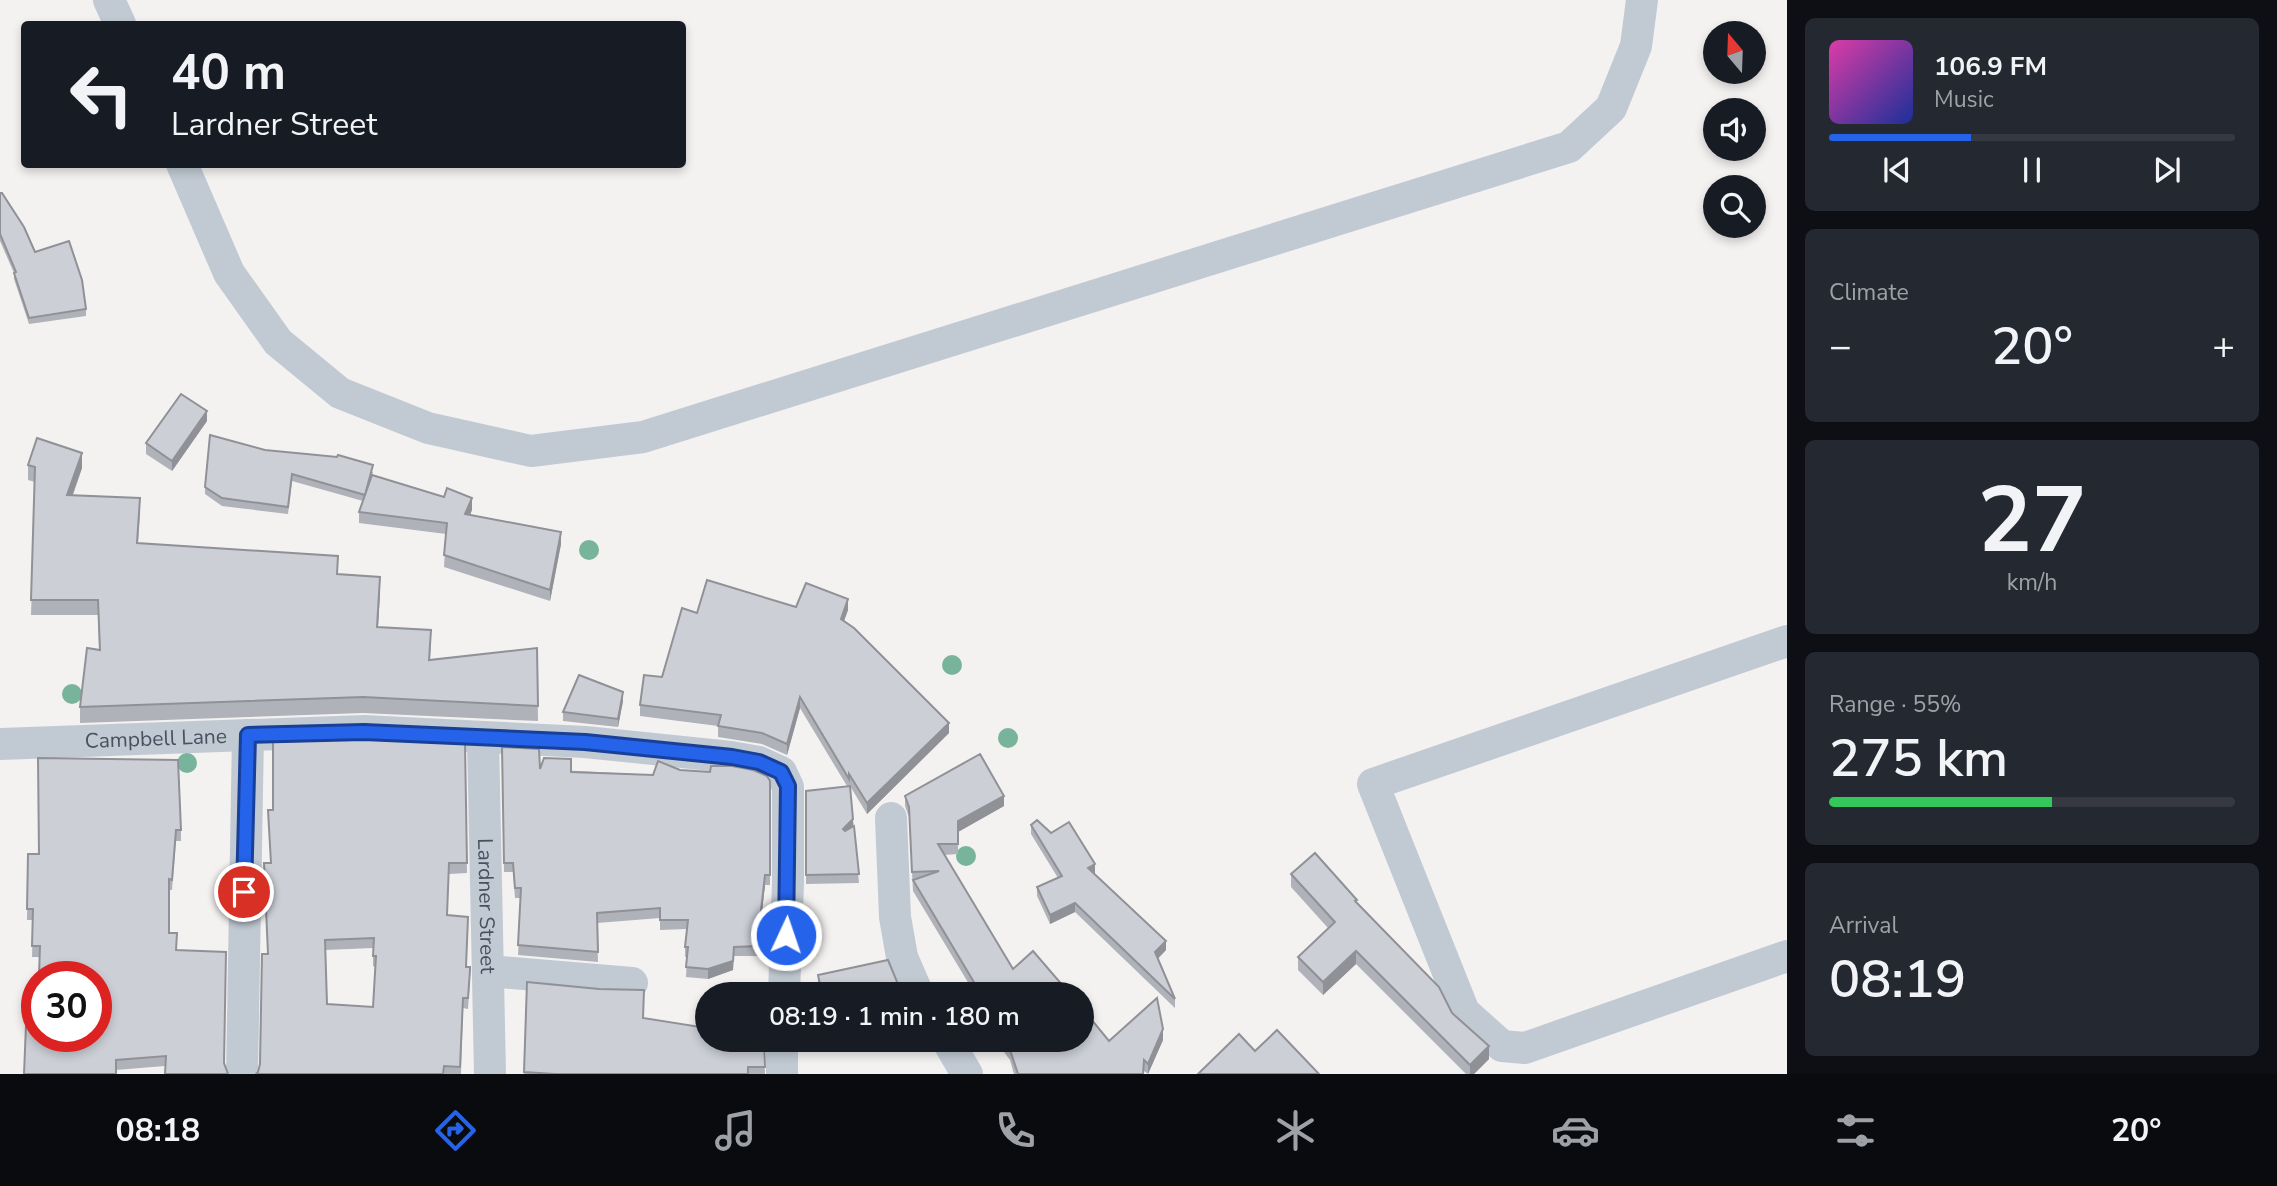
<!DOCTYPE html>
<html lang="en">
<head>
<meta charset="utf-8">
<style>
	:root { --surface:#171b24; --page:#242831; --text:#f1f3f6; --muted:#9ea1a6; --line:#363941; --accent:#2563eb }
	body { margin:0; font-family:"Nunito Sans",sans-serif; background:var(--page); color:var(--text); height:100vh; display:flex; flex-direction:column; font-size:26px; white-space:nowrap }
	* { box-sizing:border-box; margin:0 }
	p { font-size:23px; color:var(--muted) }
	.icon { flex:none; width:38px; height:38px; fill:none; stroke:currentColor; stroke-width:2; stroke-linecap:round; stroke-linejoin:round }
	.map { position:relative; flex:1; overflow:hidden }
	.side { display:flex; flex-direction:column; gap:18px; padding:18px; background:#0d0f14; width:490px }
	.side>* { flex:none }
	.banner { position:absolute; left:21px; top:21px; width:665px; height:147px; border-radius:7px; box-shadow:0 4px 10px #0003; background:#171b24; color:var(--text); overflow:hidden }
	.needle { width:46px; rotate:341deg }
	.buttons { position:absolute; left:1703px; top:21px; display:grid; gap:14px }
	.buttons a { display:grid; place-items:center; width:63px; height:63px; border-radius:50%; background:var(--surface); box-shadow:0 4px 10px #0003; font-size:35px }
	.speed { position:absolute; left:21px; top:961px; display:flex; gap:14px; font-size:35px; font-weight:700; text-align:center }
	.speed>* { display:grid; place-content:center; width:91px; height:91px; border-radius:50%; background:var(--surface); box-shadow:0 4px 10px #0003; line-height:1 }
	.speed .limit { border:10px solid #d22; background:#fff; color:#111 }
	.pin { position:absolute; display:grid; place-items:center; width:60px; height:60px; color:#fff; margin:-30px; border:4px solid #fff; border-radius:50%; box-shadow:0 2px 7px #0007 }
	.me { position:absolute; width:77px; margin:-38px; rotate:3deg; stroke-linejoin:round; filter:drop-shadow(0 0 5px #0008) }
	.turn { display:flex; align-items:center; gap:24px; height:147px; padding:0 35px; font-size:32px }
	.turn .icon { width:91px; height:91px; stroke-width:2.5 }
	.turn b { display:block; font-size:49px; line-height:60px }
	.big { font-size:52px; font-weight:600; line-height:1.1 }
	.side .tile { flex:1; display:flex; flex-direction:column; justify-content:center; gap:10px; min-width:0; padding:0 24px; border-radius:10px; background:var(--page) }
	.side .dial { align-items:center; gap:0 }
	.dial b { font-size:91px; line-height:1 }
	.song { display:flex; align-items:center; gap:21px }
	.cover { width:84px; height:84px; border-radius:10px; background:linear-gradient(135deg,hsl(320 70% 55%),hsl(230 70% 35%)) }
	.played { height:7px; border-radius:4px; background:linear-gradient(90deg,var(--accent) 35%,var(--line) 35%) }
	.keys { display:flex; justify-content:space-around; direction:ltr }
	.heat { display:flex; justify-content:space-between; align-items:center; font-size:38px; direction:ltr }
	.charge { height:10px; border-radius:5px; background:linear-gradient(90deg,#34c759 55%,var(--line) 0) }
	.trip { position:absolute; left:695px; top:982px; width:399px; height:70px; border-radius:35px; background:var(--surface); box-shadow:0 4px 10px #0003; font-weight:600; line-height:70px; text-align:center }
	.menu { display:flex; height:112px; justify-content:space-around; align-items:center; background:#090b0e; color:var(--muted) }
	.menu .icon { width:49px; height:49px }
	.menu .selected { color:var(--accent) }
	.menu b { font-size:32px; color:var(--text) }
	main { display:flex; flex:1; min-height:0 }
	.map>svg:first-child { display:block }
</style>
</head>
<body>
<main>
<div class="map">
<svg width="1787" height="1074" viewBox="0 0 1787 1074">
	<rect width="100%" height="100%" fill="#f4f1f1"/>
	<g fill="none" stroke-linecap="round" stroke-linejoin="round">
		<g stroke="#c1cad3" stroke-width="32">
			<path d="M109,0l11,24"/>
			<path d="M182,164l47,109 49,69 62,51 88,35 103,23 112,-14 926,-290 42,-39 25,-62 6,-46"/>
			<path d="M1787,641l-414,143 91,228 38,34 23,2 262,-92"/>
			<path id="s1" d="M483,738l7,336"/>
			<path id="s2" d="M0,744l364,-13 221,11 146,15 28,5 22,10 7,15v96l-4,111"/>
			<path d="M891,818l4,99 7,40 16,37"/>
			<path d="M488,971l144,12"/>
			<path d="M947,1040l20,34"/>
			<path d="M242,1074l6,-339"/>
			<path d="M782,1074v-34"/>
		</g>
	</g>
	<g fill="#77b49b">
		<circle cx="589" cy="550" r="10"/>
		<circle cx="952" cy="665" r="10"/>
		<circle cx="72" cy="694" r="10"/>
		<circle cx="1008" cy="738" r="10"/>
		<circle cx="187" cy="763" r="10"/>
		<circle cx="966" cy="856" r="10"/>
	</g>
	<g fill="#b0b2b9" fill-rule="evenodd">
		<path d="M0,193l35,59 51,57v7l-57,8 -15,-45v-6l-14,-32z"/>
		<path d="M207,421l-35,50 -26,-17v-11z"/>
		<path d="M265,450l108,22 -1,3 100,35 -2,5 91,29 -11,57 -106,-34 2,-33 -87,-11v-11l4,-11 -71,-20 -4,33 -66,-8 -17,-12v-7z"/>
		<path d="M28,465l54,3 -9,27 67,19 -2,29 200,31 42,18 -2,35 53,19 -1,14 107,-12 1,73 -175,-8 -283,10v-16l19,-57 -1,-35h-67l4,-133 -7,-2z"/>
		<path d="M796,607l52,3 -4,11 105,112 -82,81 -17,-28 9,97 -53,1v-93l41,-5 -47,-78 -13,47 -25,-11 -44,-7v-11l-78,-10v-11l22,-28 35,-64z"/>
		<path d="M623,701l-5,26 -55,-6v-9z"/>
		<path d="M465,744l2,129 -18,1 -2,41 19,52 4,14 -2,28 -5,-1 -2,66h-205l2,-2 2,-8 7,-110 4,-91 -3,-53h5zM373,948v18l2,1 -2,40 -46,-3 -2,-54z"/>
		<path d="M502,747l38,22 113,6 27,-5 90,11v104h-5l-5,44 -1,27h-25l-1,14 -25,9 -22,-2 1,-20h-2v-10l2,-18 -27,1v-12l-63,5 1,39 -80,-7 3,-57h-6l-2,-26h-9z"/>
		<path d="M38,758l143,72v11h-5l-4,49h-3l-4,176 -49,4 -80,-44 4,-69h-8l1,-37h-6l1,-66h11z"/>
		<path d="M905,796l99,10 -46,26v22l-14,1 69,114 57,25h-95l-62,-103 -4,-74 -4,-11z"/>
		<path d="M1031,825l64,48 -1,1 72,76 -8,9 17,40v9l-100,-96 -25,12 -13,-28v-9l21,-9 -27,-44z"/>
		<path d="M1291,874l66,29 95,110 37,46 -15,15h-8l-110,-110 -33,31 -25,-25v-13l30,-29 -37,-41z"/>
		<path d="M818,975l83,19h-81l-2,-9z"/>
		<path d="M527,982l116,36 121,22 1,34h-241z"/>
		<path d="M995,1040h87l27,1 54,-1 -15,34 -4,-3v3h-130l-4,-14z"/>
	</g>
	<g fill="#909196">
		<path d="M207,411v10l-35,50v-10z"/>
		<path d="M82,453v15l-15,42v-15z"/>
		<path d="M472,498v12l-7,16v-12z"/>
		<path d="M561,532v12l-11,57v-11z"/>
		<path d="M380,577v15l-3,50v-15z"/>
		<path d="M848,599v11l-7,19v-10z"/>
		<path d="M623,692v9l-5,26v-8z"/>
		<path d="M800,697v11l-13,47v-11z"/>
		<path d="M949,723v10l-82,81v-11z"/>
		<path d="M1004,796v10l-46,26v-11z"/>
		<path d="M853,819v8l-10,10v-8z"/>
		<path d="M1095,864v9l-7,4v-9z"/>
		<path d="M765,875v10l-5,44 -1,27 1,-37z"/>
		<path d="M1075,903v9l-25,12v-9z"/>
		<path d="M1166,941v9l-11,11v-9z"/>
		<path d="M734,947l-1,23 -25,9v-10z"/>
		<path d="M1356,951v13l-33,31v-13z"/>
		<path d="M1163,1029v11l-15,34v-10z"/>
		<path d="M1489,1046v13l-15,15h-4v-9z"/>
	</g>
	<g fill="#cdcfd7" stroke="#909196" stroke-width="2" fill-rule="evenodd">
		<path d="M0,193h2l22,34 11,25 34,-11 13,39 4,29 -57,9 -15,-45 2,-1 -16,-38z"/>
		<path d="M181,394l26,17 -35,50 -26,-18z"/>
		<path d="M210,435l55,15 72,7 1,-2 35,10 -8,30 -73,-21 -4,33 -66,-9 -17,-11z"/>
		<path d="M37,438l45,15 -15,42 73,3 -3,45 201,13 -1,18 43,3 -3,50 54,3 -2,30 108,-12 1,58 -175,-9 -283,10 7,-59 13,2 -2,-50h-67l4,-133 -7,-2z"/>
		<path d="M372,475l72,22 3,-9 25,10 -7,16 96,18 -11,58 -106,-35 3,-32 -88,-11z"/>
		<path d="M707,580l89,27 10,-24 42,16 -7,20 13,9 95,95 -82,80 -18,-29v5l-49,-82 -13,47 -25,-11 -44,-7 3,-11 -81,-10 4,-30 18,2 20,-69 15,5z"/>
		<path d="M579,675l44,17 -5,27 -55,-7z"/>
		<path d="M364,739l101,5 2,119h-18l-2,52 21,2 -2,50h4v3l-2,28h-5l-3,69 -16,-1 -1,8h-187l2,-2 2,-8 2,-110h6l-4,-91h7l-3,-53h5v-68zM374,938l-1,18h3l-3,51 -46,-3 -2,-64z"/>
		<path d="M502,747l37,2 1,20 4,-11 27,1v13l82,3 5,-14 22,9 30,2 1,-6h21l21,4 14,6 3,5v94h-5l-5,44 -1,27 -25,1 -1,14 -25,8 -22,-2 2,-20h-3l3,-27h-28v-12l-63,5 1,39 -80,-7 3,-57h-6l-2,-25h-9z"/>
		<path d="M980,754l24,42 -46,25v23h-20l75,125 20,-18 37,43h-89l-68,-114 26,-9 -27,1 -3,-65 -4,-11z"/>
		<path d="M38,758l140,2 3,70h-5l-4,50 -3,-1v54h8l-1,17 50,2 -2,111 4,11h-63l1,-18 -50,4v14h-92l2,-49 10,1 1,-7v17h59v-60h-57l1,-30h-8l1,-37h-6l1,-55h11z"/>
		<path d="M850,786l3,33 -10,10 2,2 9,-5 5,48 -53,1v-84z"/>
		<path d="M1037,820l14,13 18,-11 26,42 -7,4 78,73 -11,11 20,47 -100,-96 -25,12 -13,-28 25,-11 -31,-51z"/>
		<path d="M1315,853l42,47 -2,1 84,86 13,26 37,33 -19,19 -114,-114 -33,31 -25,-25 37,-35 -44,-48z"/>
		<path d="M888,960l12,29 1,5h-79l-4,-19z"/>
		<path d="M527,982l72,7 45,1 -1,28 64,10v12h57l1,27h-17v7h-193l-31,-2z"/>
		<path d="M729,992l39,1 2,1h-49z"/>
		<path d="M1157,998l6,31 -15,35 -4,-4 -1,14h-125l-8,-24 -8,-10h80v-32l27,33z"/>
		<path d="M1277,1030l42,44h-121l41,-40 16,17z"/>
	</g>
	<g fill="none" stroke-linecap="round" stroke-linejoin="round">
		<defs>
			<path id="route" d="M244,892l4,-157 116,-3 221,10 147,15 27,5 22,10 7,14 -2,149"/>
		</defs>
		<use href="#route" stroke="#184099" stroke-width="18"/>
		<use href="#route" stroke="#2563eb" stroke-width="12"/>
	</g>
	<g text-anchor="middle" stroke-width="5" stroke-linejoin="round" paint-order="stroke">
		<g font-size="21" fill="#475260" stroke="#fff">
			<text dy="7" stroke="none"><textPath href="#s2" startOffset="156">Campbell Lane</textPath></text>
			<text dy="7" stroke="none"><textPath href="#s1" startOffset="168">Lardner Street</textPath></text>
		</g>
	</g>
</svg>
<div class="buttons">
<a><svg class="needle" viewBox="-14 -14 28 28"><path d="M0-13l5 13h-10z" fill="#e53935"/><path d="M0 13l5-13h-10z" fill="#9ea1a6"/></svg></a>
<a><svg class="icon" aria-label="sound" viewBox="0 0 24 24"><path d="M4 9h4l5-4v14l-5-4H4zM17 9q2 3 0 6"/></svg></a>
<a><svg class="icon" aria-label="search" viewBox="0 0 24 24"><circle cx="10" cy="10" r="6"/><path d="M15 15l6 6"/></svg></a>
</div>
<div class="speed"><div class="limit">30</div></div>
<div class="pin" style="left:244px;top:892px;background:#d93025"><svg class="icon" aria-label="arrive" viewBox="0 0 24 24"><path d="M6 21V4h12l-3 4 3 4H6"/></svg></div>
<svg class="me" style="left:786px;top:935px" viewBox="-20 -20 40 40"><circle r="17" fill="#2563eb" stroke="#fff" stroke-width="3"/><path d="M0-11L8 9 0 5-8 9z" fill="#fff"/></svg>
<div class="trip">08:19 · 1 min · 180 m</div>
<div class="banner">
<div class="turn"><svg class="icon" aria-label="left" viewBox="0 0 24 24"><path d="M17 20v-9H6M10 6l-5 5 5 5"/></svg><div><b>40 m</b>Lardner Street</div></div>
</div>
</div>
<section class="side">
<div class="tile">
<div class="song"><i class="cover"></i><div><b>106.9 FM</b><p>Music</p></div></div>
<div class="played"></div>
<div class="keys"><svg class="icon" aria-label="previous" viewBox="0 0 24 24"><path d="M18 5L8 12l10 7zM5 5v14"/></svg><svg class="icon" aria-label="pause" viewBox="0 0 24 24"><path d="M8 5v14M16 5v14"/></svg><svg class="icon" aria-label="next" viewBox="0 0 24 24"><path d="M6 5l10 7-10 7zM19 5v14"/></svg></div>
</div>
<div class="tile"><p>Climate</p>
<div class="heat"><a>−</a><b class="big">20°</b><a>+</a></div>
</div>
<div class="tile dial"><b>27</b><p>km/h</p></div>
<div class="tile"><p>Range · 55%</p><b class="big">275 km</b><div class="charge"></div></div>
<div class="tile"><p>Arrival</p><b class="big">08:19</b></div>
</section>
</main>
<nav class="menu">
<b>08:18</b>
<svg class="icon selected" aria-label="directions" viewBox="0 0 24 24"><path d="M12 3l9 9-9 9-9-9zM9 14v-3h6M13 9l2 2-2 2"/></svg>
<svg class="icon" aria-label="music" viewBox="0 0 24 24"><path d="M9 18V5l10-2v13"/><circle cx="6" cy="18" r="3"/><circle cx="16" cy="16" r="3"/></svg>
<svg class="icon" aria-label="phone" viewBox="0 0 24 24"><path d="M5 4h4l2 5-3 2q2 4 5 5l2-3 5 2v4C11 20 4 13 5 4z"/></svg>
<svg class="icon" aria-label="climate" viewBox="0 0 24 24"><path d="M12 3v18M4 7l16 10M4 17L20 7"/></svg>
<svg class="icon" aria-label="car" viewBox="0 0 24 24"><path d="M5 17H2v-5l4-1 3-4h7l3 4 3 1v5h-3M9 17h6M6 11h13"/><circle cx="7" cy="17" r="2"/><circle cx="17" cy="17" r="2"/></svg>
<svg class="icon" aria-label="filters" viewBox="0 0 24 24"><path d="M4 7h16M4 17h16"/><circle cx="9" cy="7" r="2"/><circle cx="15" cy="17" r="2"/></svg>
<b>20°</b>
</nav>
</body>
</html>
